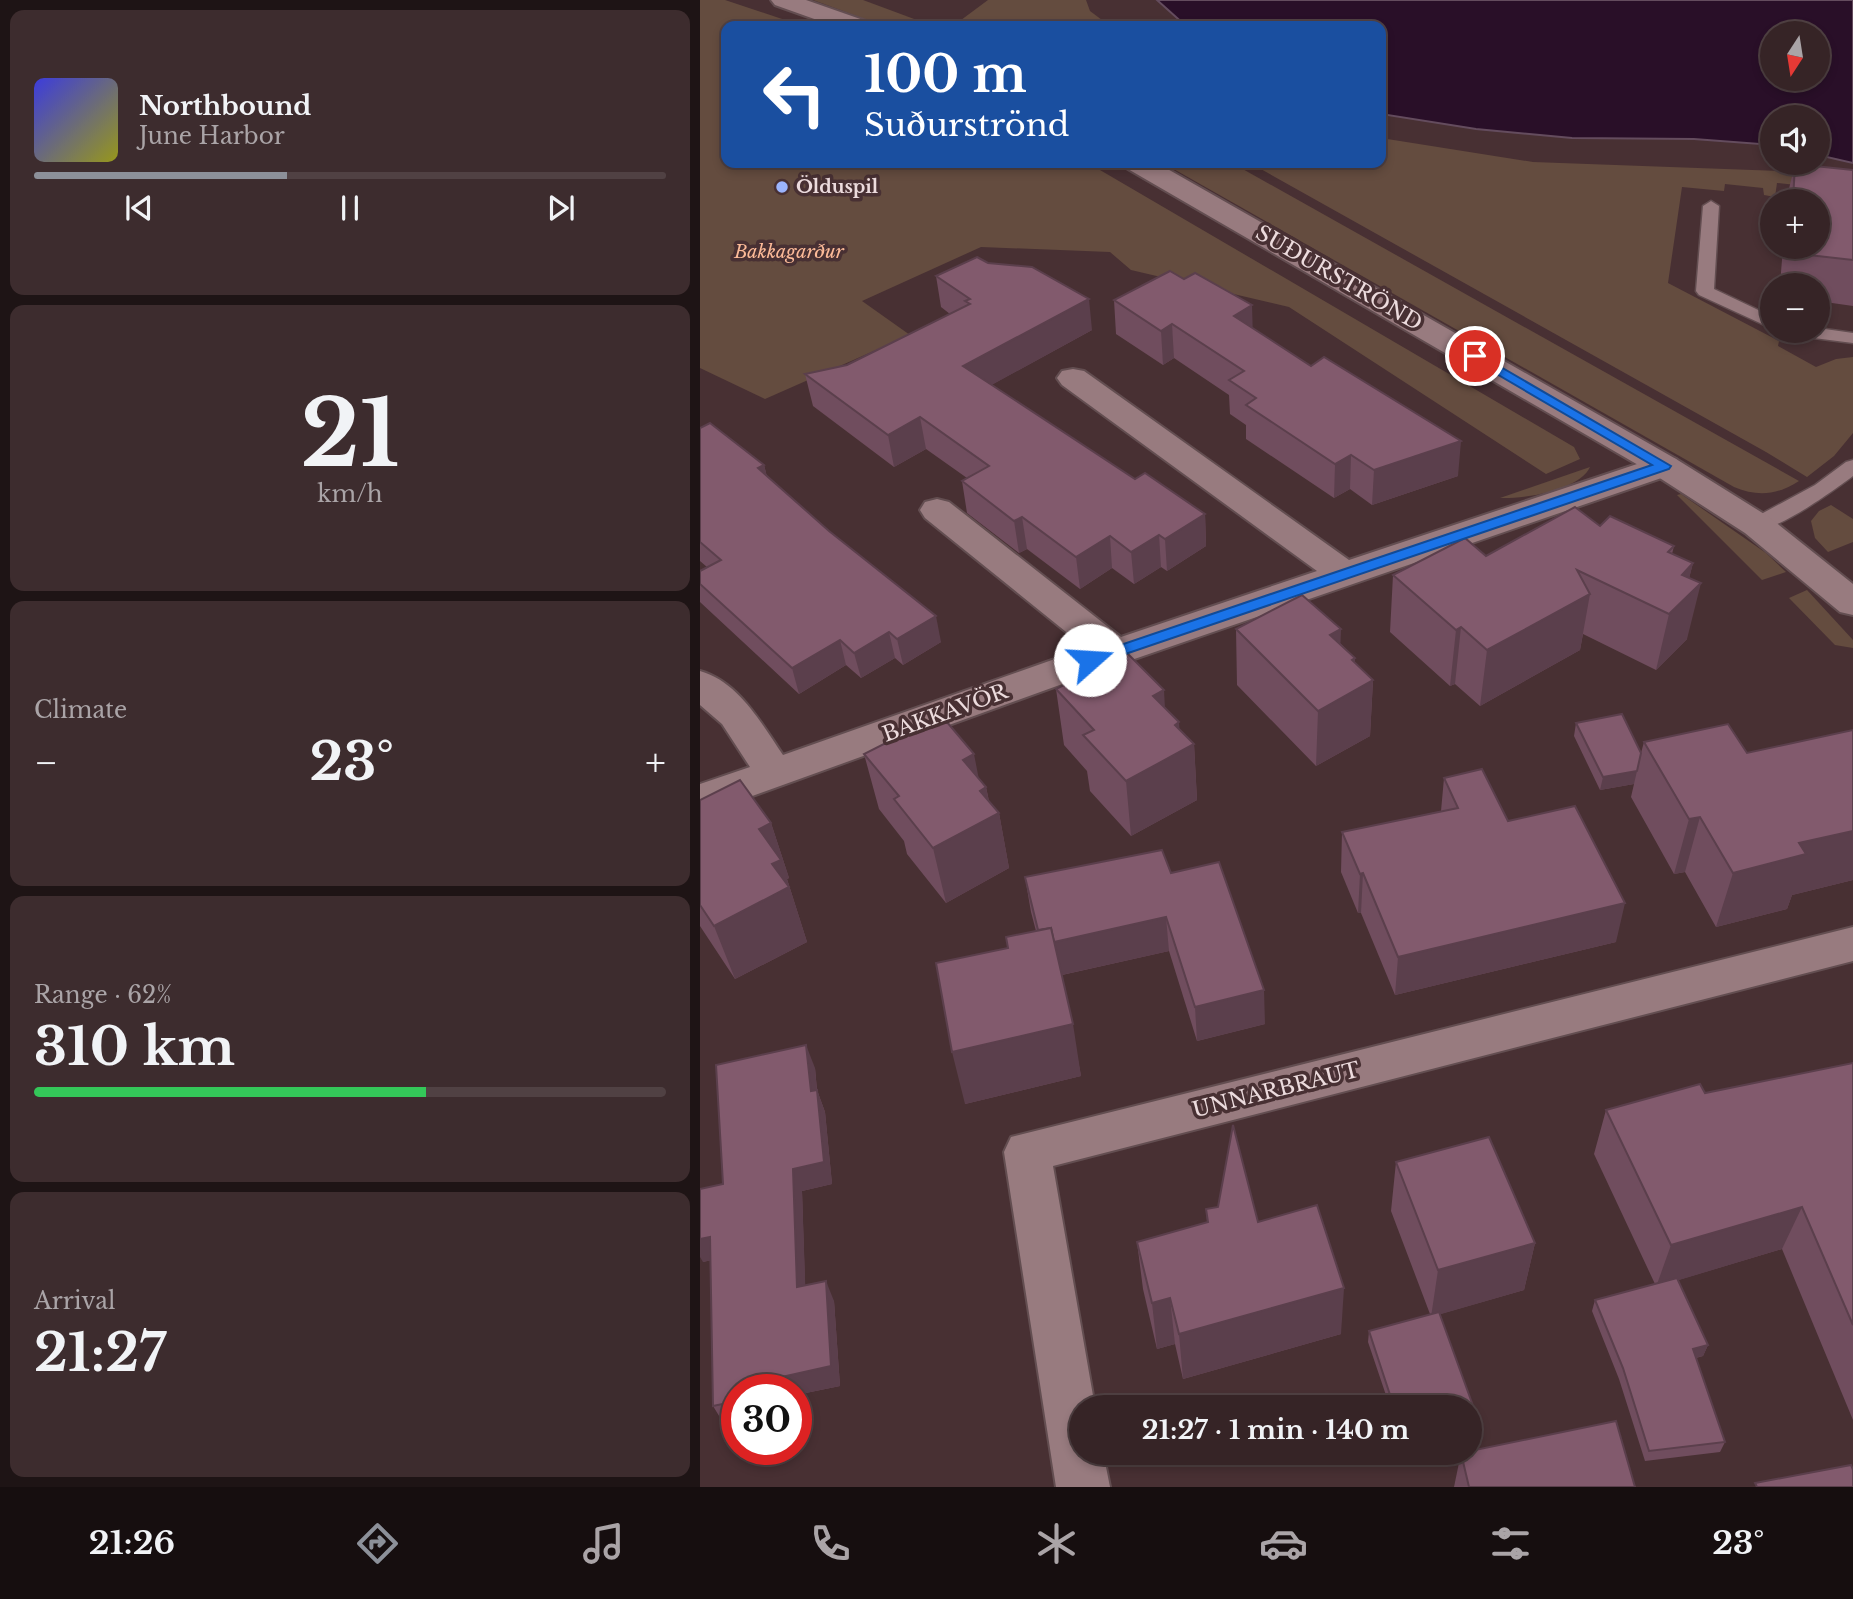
<!DOCTYPE html>
<html lang="en">
<head>
<meta charset="utf-8">
<style>
	:root { --surface:#362426; --page:#3d2c2e; --text:#f1f3f6; --muted:#aaa4a7; --line:#504143; --accent:#8c9099 }
	body { margin:0; font-family:"Libre Baskerville",serif; background:var(--page); color:var(--text); height:100vh; display:flex; flex-direction:column; font-size:26px; white-space:nowrap }
	* { box-sizing:border-box; margin:0 }
	p { font-size:23px; color:var(--muted) }
	.icon { flex:none; width:38px; height:38px; fill:none; stroke:currentColor; stroke-width:2; stroke-linecap:round; stroke-linejoin:round }
	.map { position:relative; flex:1; overflow:hidden }
	.side { display:flex; flex-direction:column; gap:10px; padding:10px; background:#1e1415; width:700px }
	.side>* { flex:none }
	.banner { position:absolute; left:21px; top:21px; width:665px; height:147px; border-radius:14px; box-shadow:0 4px 10px #0003,0 0 0 2px var(--line); background:#1a4fa0; color:#fff; overflow:hidden }
	.needle { width:46px; rotate:192deg }
	.controls { position:absolute; left:1060px; top:21px; display:grid; gap:14px }
	.controls a { display:grid; place-items:center; width:70px; height:70px; border-radius:50%; background:var(--surface); box-shadow:0 4px 10px #0003,0 0 0 2px var(--line); font-size:35px }
	.speed { position:absolute; left:21px; top:1374px; display:flex; gap:14px; font-size:35px; font-weight:700; text-align:center }
	.speed>* { display:grid; place-content:center; width:91px; height:91px; border-radius:50%; background:var(--surface); box-shadow:0 4px 10px #0003,0 0 0 2px var(--line); line-height:1 }
	.speed .limit { border:10px solid #d22; background:#fff; color:#111 }
	.pin { position:absolute; display:grid; place-items:center; width:60px; height:60px; color:#fff; margin:-30px; border:4px solid #fff; border-radius:50%; box-shadow:0 2px 7px #0007 }
	.me { position:absolute; width:77px; margin:-38px; rotate:71deg; stroke-linejoin:round; filter:drop-shadow(0 0 5px #0008) }
	.turn { display:flex; align-items:center; gap:24px; height:147px; padding:0 28px; font-size:32px }
	.turn .icon { width:91px; height:91px; stroke-width:2.5 }
	.turn b { display:block; font-size:49px; line-height:60px }
	.big { font-size:52px; font-weight:800; line-height:1.1 }
	.side .card { flex:1; display:flex; flex-direction:column; justify-content:center; gap:10px; min-width:0; padding:0 24px; border-radius:14px; background:var(--page) }
	.side .dial { align-items:center; gap:0 }
	.dial b { font-size:91px; line-height:1 }
	.song { display:flex; align-items:center; gap:21px }
	.cover { width:84px; height:84px; border-radius:10px; background:linear-gradient(135deg,hsl(240 70% 55%),hsl(60 70% 35%)) }
	.played { height:7px; border-radius:4px; background:linear-gradient(90deg,var(--accent) 40%,var(--line) 40%) }
	.keys { display:flex; justify-content:space-around; direction:ltr }
	.heat { display:flex; justify-content:space-between; align-items:center; font-size:38px; direction:ltr }
	.charge { height:10px; border-radius:5px; background:linear-gradient(90deg,#34c759 62%,var(--line) 0) }
	.trip { position:absolute; left:369px; top:1395px; width:413px; height:70px; border-radius:35px; background:var(--surface); box-shadow:0 4px 10px #0003,0 0 0 2px var(--line); font-weight:800; line-height:70px; text-align:center }
	.tabs { display:flex; height:112px; justify-content:space-around; align-items:center; background:#160e0f; color:var(--muted) }
	.tabs .icon { width:49px; height:49px }
	.tabs .current { color:var(--accent) }
	.tabs b { font-size:32px; color:var(--text) }
	main { display:flex; flex:1; min-height:0 }
	.map>svg:first-child { display:block }
</style>
</head>
<body>
<main>
<section class="side">
<div class="card">
<div class="song"><i class="cover"></i><div><b>Northbound</b><p>June Harbor</p></div></div>
<div class="played"></div>
<div class="keys"><svg class="icon" aria-label="previous" viewBox="0 0 24 24"><path d="M18 5L8 12l10 7zM5 5v14"/></svg><svg class="icon" aria-label="pause" viewBox="0 0 24 24"><path d="M8 5v14M16 5v14"/></svg><svg class="icon" aria-label="next" viewBox="0 0 24 24"><path d="M6 5l10 7-10 7zM19 5v14"/></svg></div>
</div>
<div class="card dial"><b>21</b><p>km/h</p></div>
<div class="card"><p>Climate</p>
<div class="heat"><a>−</a><b class="big">23°</b><a>+</a></div>
</div>
<div class="card"><p>Range · 62%</p><b class="big">310 km</b><div class="charge"></div></div>
<div class="card"><p>Arrival</p><b class="big">21:27</b></div>
</section>
<div class="map">
<svg width="1153" height="1487" viewBox="0 0 1153 1487">
	<rect width="100%" height="100%" fill="#483033"/>
	<g fill="#644c3f">
		<path d="M0,0h25l78,26h-77v137h362l486,284 6,12 -34,15 -257,-167 -158,-37 -21,-18 -129,-5 -119,54 48,34 -145,64 -65,-31z"/>
		<path d="M113,0h50l70,26h-49z"/>
		<path d="M288,0h98l4,11 20,15h-157z"/>
		<path d="M681,138l152,24 278,10 40,19 -74,-8 -2,14 -11,-2 -1,-7 -38,-4 -1,7 -42,-4 -14,96 111,58 -1,5 38,21 20,-8 17,-2v76l-19,23 -27,21 -41,-25 -516,-289h131z"/>
		<path d="M463,163h69l567,318c-22,14 -41,16 -65,6z"/>
		<path d="M890,467c-10,23 -66,32 -90,31z"/>
		<path d="M981,494l85,59 20,19 -24,8 -85,-85z"/>
		<path d="M1131,505l22,14v23l-25,10 -13,-14 -4,-17 8,-10z"/>
		<path d="M1107,590l46,50v8l-18,-3 -46,-47z"/>
	</g>
	<path fill="#290f28" stroke="#644c5e" stroke-width="2" fill-rule="evenodd" d="M457,0h696v163l-35,-8v-38h-45v28l-79,-6 -122,-1 -96,-9 -95,-15v-88h-195zM1073,33h45v46h-45z"/>
	<g fill="none" stroke-linecap="round" stroke-linejoin="round">
		<defs>
			<g id="service">
				<path d="M1011,201l8,5 -5,83 59,28v12l-74,-34 -3,-4 7,-85z"/>
				<path d="M1118,328l35,5v10l-55,-7 -9,-5h29z"/>
				<path d="M1153,460v16c-19,14 -81,60 -103,54l-3,-5 3,-5 65,-35 31,-23z"/>
			</g>
			<g id="minor">
				<path d="M373,369l11,2 265,189 315,-105 12,4 5,7 -5,7 -597,205 -379,137v-31l50,-17 -28,-43 -22,-19v-34c39,11 61,52 83,84l303,-107 -161,-130 -5,-8 5,-8 12,-3 12,3 172,135 196,-66 -255,-186 -5,-7 5,-7z"/>
				<path d="M1153,927v34l-800,205 42,241h-13v45h21l7,35h-54l-52,-335 7,-15z"/>
			</g>
			<g id="tertiary">
				<path d="M71,0h35l60,21 3,5h-35l-59,-21z"/>
				<path d="M425,163h32l519,296 93,58 84,67v31l-13,-3 -95,-79 -93,-60 -524,-304z"/>
			</g>
		</defs>
		<use href="#service" stroke="#634e51" stroke-width="3"/>
		<use href="#minor" stroke="#634e51" stroke-width="4"/>
		<use href="#tertiary" stroke="#634e51" stroke-width="4"/>
		<use href="#service" fill="#987b7f" fill-rule="evenodd"/>
		<use href="#minor" fill="#987b7f" fill-rule="evenodd"/>
		<use href="#tertiary" fill="#987b7f" fill-rule="evenodd"/>
	</g>
	<g fill="#704d5e">
		<path d="M1095,164l58,6v136l-35,-5v-16h-38l3,-38h35v-46h-32z"/>
		<path d="M236,276l156,54 -101,55 144,94 70,35 1,32 -39,25 -6,-4 -27,17 -22,-16 -32,21 -53,-40 -8,4 -52,-40 -5,-32 5,-3 -41,-29 -32,18 -81,-61 -8,-32 42,-9 103,-51 -9,-7z"/>
		<path d="M414,300l138,28 206,148 -86,29 -22,-16 -16,9 -88,-59v-14l-16,-11 -1,-19 -55,-37 -11,7 -47,-31z"/>
		<path d="M0,428l64,37 3,12 174,165 -38,23 -8,-7 -34,20 -15,-13 -47,29 -99,-92v-31l7,-4 -7,-6z"/>
		<path d="M900,526l74,20 -2,8 21,9 -4,15 -2,61 -31,31 -73,-36 -3,16 -100,56 -25,-22 -5,2 -60,-54 3,-57 93,-19z"/>
		<path d="M536,629l104,14 15,15v5l18,17 -3,56 -54,30 -79,-81z"/>
		<path d="M356,689l109,18 15,23 14,14 3,56 -66,36 -41,-45 -3,-20 -23,-26z"/>
		<path d="M876,723l65,30 3,-11 103,11 106,-23v150l-61,15 -5,14 -71,18 -31,-55 -11,2 -43,-77 3,-13 -34,6 -26,-54z"/>
		<path d="M164,754l115,25 7,8 3,14 10,12 10,55 -63,35 -39,-49 -3,-13 -25,-32z"/>
		<path d="M744,778l64,43 108,121 -221,53 -34,-82h-3l-17,-41 1,-40 99,-21z"/>
		<path d="M0,800l71,23 18,55 -2,1 20,63 -72,37 -35,-53z"/>
		<path d="M471,873l94,151 -68,17 -28,-90 -107,24 19,101 -116,28 43,-156 28,-17 -5,-19 -6,-35z"/>
		<path d="M1153,1063v357l-71,-171 -104,31 30,65 -5,11 -7,2 29,84 -5,10 -75,9 -26,-82 -27,-68 3,-11 60,-16 -61,-130 12,-44 99,-17z"/>
		<path d="M115,1068l2,22 8,22 7,72 -30,7 3,94 29,16 6,85 -44,9v-5h-59v32l-13,2 -11,-18 -2,-146 -8,2 20,-78z"/>
		<path d="M696,1162l139,81 -11,47 -84,24 32,89 -2,8v-4h-80l-22,-65 1,-11 61,-17 -39,-103z"/>
		<path d="M506,1209l52,13 83,112 -158,45 -8,-35 -18,5 -14,-60 -6,-47 70,-20z"/>
		<path d="M761,1453l174,34h-181z"/>
	</g>
	<g fill="#5b3f4c">
		<path d="M389,299l3,31 -124,68 -5,-32z"/>
		<path d="M552,305l1,34 -19,-23z"/>
		<path d="M472,324l2,34 -11,7 -2,-34z"/>
		<path d="M220,417l6,32 -32,18 -6,-32z"/>
		<path d="M761,441l-3,35 -86,29 2,-35z"/>
		<path d="M651,455l-1,34 -16,9 1,-34z"/>
		<path d="M64,465l7,26 -13,-23z"/>
		<path d="M505,514l1,32 -39,25 -2,-32z"/>
		<path d="M322,517l5,32 -8,4 -5,-32z"/>
		<path d="M459,535l2,32 -27,17 -3,-32z"/>
		<path d="M410,536l2,32 -32,21 -4,-32z"/>
		<path d="M993,563l-9,36 17,-16 -14,56 -31,31 13,-56 13,-39z"/>
		<path d="M890,594l-10,56 -100,56 7,-56z"/>
		<path d="M236,616l5,26 -38,23 -6,-26z"/>
		<path d="M761,627l-6,57 -5,2 6,-56z"/>
		<path d="M641,629l-2,56 -9,-50z"/>
		<path d="M189,632l6,26 -34,20 -7,-25z"/>
		<path d="M140,640l6,25 -47,29 -7,-26z"/>
		<path d="M655,658l-1,33 19,-11 -3,56 -54,30 2,-55 34,-51z"/>
		<path d="M464,690l3,56 -14,-50z"/>
		<path d="M479,722l2,29 13,-7 3,56 -66,36 -5,-55 49,-56z"/>
		<path d="M274,754l7,36 5,-3 6,30 7,-4 10,55 -63,35 -13,-55 30,-88z"/>
		<path d="M937,771l-3,13 -34,6 3,-13z"/>
		<path d="M1000,817l-15,55 -11,2 15,-55z"/>
		<path d="M71,823l18,55 -2,1 20,63 -72,37 -21,-53 45,-97z"/>
		<path d="M1153,831v49l-61,15 -5,14 -71,18 17,-54 66,-30z"/>
		<path d="M663,873l-2,40h-3l2,-39z"/>
		<path d="M925,903l-9,39 -221,53 3,-38z"/>
		<path d="M466,917l3,34 -121,27 -6,-33z"/>
		<path d="M564,990l1,34 -68,17 -2,-34z"/>
		<path d="M373,1024l8,52 -116,28 -13,-52z"/>
		<path d="M106,1045l9,23 4,46 -8,-23z"/>
		<path d="M117,1090l8,22 7,72 -30,7 4,116 -9,-20 -4,-118z"/>
		<path d="M1102,1207l-20,42 -126,38 15,-42z"/>
		<path d="M10,1237l11,21 -18,4 -3,-5v-18z"/>
		<path d="M835,1243l-11,47 -93,27 7,-47z"/>
		<path d="M126,1281l8,20 6,85 -44,9v-5h-28v-10z"/>
		<path d="M644,1288l-3,46 -158,45 -4,-45z"/>
		<path d="M470,1298l5,46 -18,5 -5,-46z"/>
		<path d="M1008,1345l-5,11 -14,3 4,-10z"/>
		<path d="M772,1403l-2,8v-4h-13z"/>
	</g>
	<g fill="#825a6d" stroke="#5b3f4c" stroke-width="2">
		<path d="M1095,164l58,6v90l-62,-7v-6h27v-46h-25z"/>
		<path d="M277,257l11,6 44,4 57,32 -126,67 172,113 10,-6 60,41 -40,25 -6,-4 -28,17 -21,-16 -34,21 -54,-40 -8,4 -52,-40 27,-15 -69,-49 -32,18 -83,-61 42,-9 123,-61 -5,-3 5,-2 -34,-23z"/>
		<path d="M470,271l14,8 11,-6 57,32 -18,11 77,50 13,-9 137,84 -87,29 -23,-15 -16,9 -89,-59 10,-7 -27,-18 15,-9 -72,-47 -11,7 -47,-31z"/>
		<path d="M10,423l54,42 -6,3 71,63 107,85 -39,23 -8,-7 -35,21 -14,-13 -48,28 -92,-84v-13l21,-11 -21,-18v-114z"/>
		<path d="M875,507l25,19 10,-10 64,30 -6,6 25,11 -11,12 19,8 -32,31 -92,-44 13,24 -103,56 -26,-23 -5,3 -63,-55 72,-37 21,18z"/>
		<path d="M602,595l39,34 -11,6 25,23 -3,2 21,20 -55,31 -82,-82z"/>
		<path d="M427,653l37,37 -11,6 26,26 -4,3 19,19 -68,37 -43,-46 11,-5 -38,-41z"/>
		<path d="M922,714l19,39 -4,18 -34,6 -27,-54z"/>
		<path d="M241,715l33,39 -11,6 23,27 -6,4 19,22 -66,35 -39,-49 5,-3 -35,-42z"/>
		<path d="M1028,724l19,29 106,-23v101l-54,12 7,11 -73,19 -33,-56 -11,2 -45,-77z"/>
		<path d="M782,769l26,52 67,-15 50,97 -227,54 -35,-84 -3,1 -18,-42 116,-24 -14,-30z"/>
		<path d="M40,780l31,43 -12,6 22,31 -9,4 17,23 -75,39 -14,-21v-105z"/>
		<path d="M462,850l9,23 48,-11 45,128 -69,17 -29,-90 -112,25 -3,-14 -13,2 -13,-53z"/>
		<path d="M351,928l22,96 -121,28 -16,-89 72,-15 -2,-11z"/>
		<path d="M106,1045l5,46 6,-1 7,72 -31,7 4,118 29,-6 5,85 -63,14v10h-31v11l-24,5 -3,-169 -10,2v-50l23,-5 -7,-119z"/>
		<path d="M1153,1063v262l-51,-118 -131,38 -65,-135 94,-26 5,9z"/>
		<path d="M533,1125l25,97 59,-17 27,83 -165,46 -9,-36 -18,5 -15,-61 71,-20 -2,-13 12,-2z"/>
		<path d="M789,1137l46,106 -97,27 -42,-108z"/>
		<path d="M977,1278l31,67 -15,4 32,93 -76,9 -26,-83 -28,-68z"/>
		<path d="M739,1312l33,91 -15,4h-63l-25,-76z"/>
		<path d="M916,1421l19,66h-166l-8,-34 9,-1v-1z"/>
		<path d="M1151,1465l2,5v17h-96l-2,-4z"/>
	</g>
	<path fill="#1a73e8" stroke="#114b97" stroke-width="2" d="M775,352l196,114 -2,3 -573,195h-11l-2,-4 2,-3 567,-192 -181,-106v-6z"/>
	<circle fill="#9bb4fd" stroke="#483033" stroke-width="2.5" cx="82" cy="187" r="7"/>
	<g text-anchor="middle" stroke-width="7" stroke-linejoin="round" paint-order="stroke">
		<g font-size="18" font-weight="bold" fill="#ecdbdd" stroke="#483033" text-anchor="start">
			<text x="96" y="193">Ölduspil</text>
		</g>
		<g font-size="18" font-style="italic" fill="#fcba98" stroke="#483033">
			<text x="89" y="258">Bakkagarður</text>
		</g>
		<g font-size="21" fill="#ecdbdd" stroke="#483033">
			<text transform="translate(639 278) rotate(30)" y="7">SUÐURSTRÖND</text>
			<text transform="translate(245 713) rotate(-20)" y="7">BAKKAVÖR</text>
			<text transform="translate(576 1090) rotate(-14)" y="7">UNNARBRAUT</text>
		</g>
	</g>
</svg>
<div class="controls">
<a><svg class="needle" viewBox="-14 -14 28 28"><path d="M0-13l5 13h-10z" fill="#e53935"/><path d="M0 13l5-13h-10z" fill="#aaa4a7"/></svg></a>
<a><svg class="icon" aria-label="sound" viewBox="0 0 24 24"><path d="M4 9h4l5-4v14l-5-4H4zM17 9q2 3 0 6"/></svg></a>
<a>+</a>
<a>−</a>
</div>
<div class="speed"><div class="limit">30</div></div>
<div class="pin" style="left:775px;top:356px;background:#d93025"><svg class="icon" aria-label="arrive" viewBox="0 0 24 24"><path d="M6 21V4h12l-3 4 3 4H6"/></svg></div>
<svg class="me" style="left:390px;top:660px" viewBox="-20 -20 40 40"><circle r="19" fill="#fff"/><path d="M0-13L10 11 0 6-10 11z" fill="#1a73e8"/></svg>
<div class="trip">21:27 · 1 min · 140 m</div>
<div class="banner">
<div class="turn"><svg class="icon" aria-label="left" viewBox="0 0 24 24"><path d="M17 20v-9H6M10 6l-5 5 5 5"/></svg><div><b>100 m</b>Suðurströnd</div></div>
</div>
</div>
</main>
<nav class="tabs">
<b>21:26</b>
<svg class="icon current" aria-label="directions" viewBox="0 0 24 24"><path d="M12 3l9 9-9 9-9-9zM9 14v-3h6M13 9l2 2-2 2"/></svg>
<svg class="icon" aria-label="music" viewBox="0 0 24 24"><path d="M9 18V5l10-2v13"/><circle cx="6" cy="18" r="3"/><circle cx="16" cy="16" r="3"/></svg>
<svg class="icon" aria-label="phone" viewBox="0 0 24 24"><path d="M5 4h4l2 5-3 2q2 4 5 5l2-3 5 2v4C11 20 4 13 5 4z"/></svg>
<svg class="icon" aria-label="climate" viewBox="0 0 24 24"><path d="M12 3v18M4 7l16 10M4 17L20 7"/></svg>
<svg class="icon" aria-label="car" viewBox="0 0 24 24"><path d="M5 17H2v-5l4-1 3-4h7l3 4 3 1v5h-3M9 17h6M6 11h13"/><circle cx="7" cy="17" r="2"/><circle cx="17" cy="17" r="2"/></svg>
<svg class="icon" aria-label="filters" viewBox="0 0 24 24"><path d="M4 7h16M4 17h16"/><circle cx="9" cy="7" r="2"/><circle cx="15" cy="17" r="2"/></svg>
<b>23°</b>
</nav>
</body>
</html>
